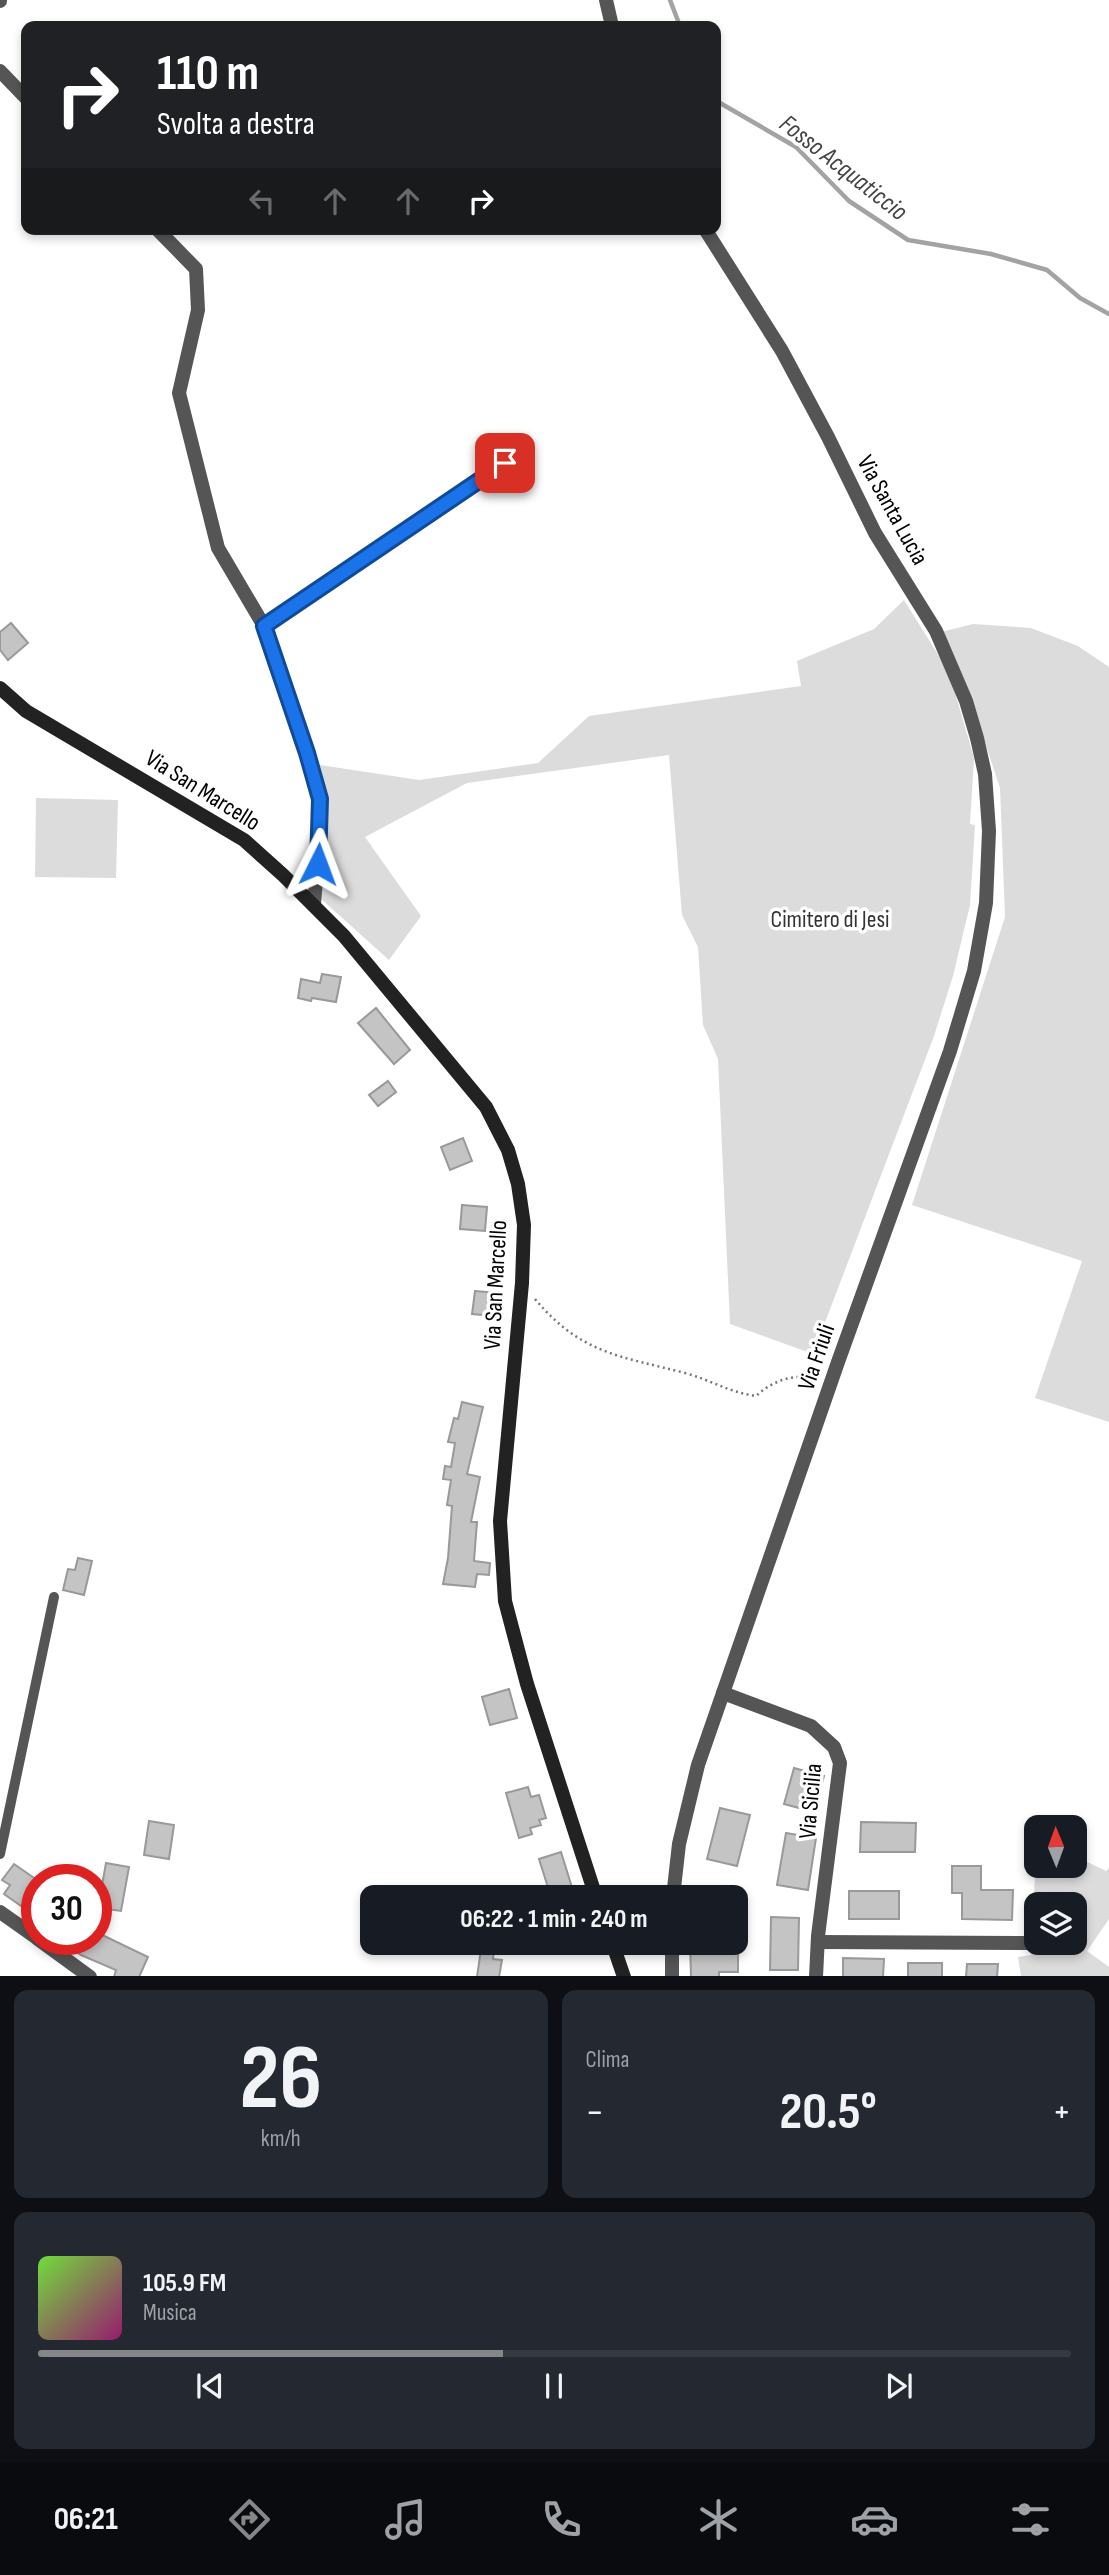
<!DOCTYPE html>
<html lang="it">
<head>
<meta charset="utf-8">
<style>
	:root { --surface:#171b24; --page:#242831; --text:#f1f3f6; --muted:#9ea1a6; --line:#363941; --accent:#858687 }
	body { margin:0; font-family:"Sofia Sans Condensed",sans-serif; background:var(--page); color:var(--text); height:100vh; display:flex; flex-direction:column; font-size:26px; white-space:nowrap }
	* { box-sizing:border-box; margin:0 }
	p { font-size:23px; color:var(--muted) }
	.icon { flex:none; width:38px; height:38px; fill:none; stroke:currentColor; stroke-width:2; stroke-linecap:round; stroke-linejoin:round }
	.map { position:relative; height:1976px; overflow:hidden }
	.sheet { display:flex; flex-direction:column; gap:14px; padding:14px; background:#0d0f14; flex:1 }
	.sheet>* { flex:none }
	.banner { position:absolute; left:21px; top:21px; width:700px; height:214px; border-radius:14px; box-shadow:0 4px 10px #0003; background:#202124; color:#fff; overflow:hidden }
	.needle { width:46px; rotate:359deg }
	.controls { position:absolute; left:1024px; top:1815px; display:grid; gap:14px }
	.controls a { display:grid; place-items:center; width:63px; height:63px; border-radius:14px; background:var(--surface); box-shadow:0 4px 10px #0003; font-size:35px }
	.speed { position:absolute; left:21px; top:1864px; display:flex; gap:14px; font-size:35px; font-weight:700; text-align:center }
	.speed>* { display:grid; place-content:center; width:91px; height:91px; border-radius:50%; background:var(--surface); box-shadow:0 4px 10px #0003; line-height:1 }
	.speed .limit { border:10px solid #d22; background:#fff; color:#111 }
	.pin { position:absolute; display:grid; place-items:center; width:60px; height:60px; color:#fff; margin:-30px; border-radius:14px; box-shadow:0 4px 10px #0006 }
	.me { position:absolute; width:77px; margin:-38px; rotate:3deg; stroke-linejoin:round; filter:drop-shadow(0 0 5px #0008) }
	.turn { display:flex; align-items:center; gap:24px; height:147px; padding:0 21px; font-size:32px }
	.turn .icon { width:91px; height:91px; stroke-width:2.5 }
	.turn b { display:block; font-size:49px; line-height:60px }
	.lanes { display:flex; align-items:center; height:66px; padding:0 21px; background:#0003; justify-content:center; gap:35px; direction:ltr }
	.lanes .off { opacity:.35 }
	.big { font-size:52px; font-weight:700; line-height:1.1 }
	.sheet .tile { flex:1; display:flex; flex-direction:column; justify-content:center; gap:10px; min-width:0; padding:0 24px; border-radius:14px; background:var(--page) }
	.sheet .dial { align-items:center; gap:0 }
	.dial b { font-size:91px; line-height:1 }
	.song { display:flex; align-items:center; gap:21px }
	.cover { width:84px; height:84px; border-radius:10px; background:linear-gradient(135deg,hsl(100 70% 55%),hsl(320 70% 35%)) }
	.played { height:7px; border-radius:4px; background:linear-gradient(90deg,var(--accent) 45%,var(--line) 45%) }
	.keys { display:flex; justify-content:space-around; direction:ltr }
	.heat { display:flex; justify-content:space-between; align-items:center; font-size:38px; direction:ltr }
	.sheet .tiles { flex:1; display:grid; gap:14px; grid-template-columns:1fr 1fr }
	.tile:last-child { grid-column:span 2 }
	.trip { position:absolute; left:360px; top:1885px; width:388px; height:70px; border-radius:14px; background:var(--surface); box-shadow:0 4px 10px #0003; font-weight:700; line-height:70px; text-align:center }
	.dock { display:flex; height:112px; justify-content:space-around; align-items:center; background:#090b0e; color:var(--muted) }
	.dock .icon { width:49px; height:49px }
	.dock .on { color:var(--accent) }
	.dock b { font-size:32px; color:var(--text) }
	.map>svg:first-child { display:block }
</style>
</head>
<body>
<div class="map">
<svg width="1109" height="1977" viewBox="0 0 1109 1977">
	<rect width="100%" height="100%" fill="#fff"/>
	<g fill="#dcdcdc" fill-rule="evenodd">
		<path d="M904,600l45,72 25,86 -4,66 5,1 -5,80 -17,71 -19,60 -121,318 -83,-30 -12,-265 -15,-34 -5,-78 -16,-32 -13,-160 -202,28 -102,54 56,79 -32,44 -70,-63 9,-97 -8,-35 99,15 119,-17 51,-47 212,-30 -4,-25 77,-32z"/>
		<path d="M973,624l58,4 47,18 31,21v755l-74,-24 47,-137 -170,-56 93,-288 -5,-129 -28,-85 -31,-71z"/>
		<path d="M36,798l82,2 -2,78 -81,-1z"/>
		<path d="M1036,1853v13h38l1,-10 31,15 3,-3v51l-22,32 22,16v9h-88l-3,-19 13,-2zM1036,1904h38v38h-38z"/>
	</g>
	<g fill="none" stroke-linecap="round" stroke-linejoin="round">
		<g stroke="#a3a3a3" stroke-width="4.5">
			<path d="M670,0l10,26"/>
			<path d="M716,97l4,6 76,44 53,54 59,39 83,14 56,16 33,28 29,16"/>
		</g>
	</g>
	<g fill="#c4c4c4" stroke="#999" stroke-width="2">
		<path d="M11,623l17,20 -20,17 -8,-10v-18z"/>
		<path d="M322,974l19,3 -5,25 -24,-4 -1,3 -13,-3 3,-19 19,4z"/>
		<path d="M376,1008l34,42 -16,14 -36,-41z"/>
		<path d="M388,1081l8,11 -18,14 -9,-11z"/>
		<path d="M463,1138l9,23 -22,9 -9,-23z"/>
		<path d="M462,1205l25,2 -2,24 -25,-2z"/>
		<path d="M475,1291l22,2 -3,23 -22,-2z"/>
		<path d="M462,1402l21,5 -16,67 13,3 -9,45h6l-3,39 16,2 -1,12 -12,-1 -2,13 -32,-3 5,-26 4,-52 -5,-1 4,-25 -8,-1 2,-13 6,1 4,-24 -7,-1 6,-24 4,1z"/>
		<path d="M78,1558l14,3 -8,34 -21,-5 5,-21 7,1z"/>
		<path d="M509,1689l8,29 -27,7 -8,-28z"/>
		<path d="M794,1768l30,8 -10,36 -30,-8z"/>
		<path d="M528,1787l3,10 8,-2 7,23 -7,2 2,5 -11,3 2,6 -13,4 -13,-45z"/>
		<path d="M720,1808l30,7 -13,51 -30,-7z"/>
		<path d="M149,1821l25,4 -5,34 -25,-4z"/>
		<path d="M861,1822l55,1 -1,29h-55z"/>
		<path d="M786,1833l30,5 -8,52 -31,-5z"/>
		<path d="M561,1852l14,45h-24l-12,-38z"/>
		<path d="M106,1863l23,4 -8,44 -23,-3z"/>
		<path d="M14,1864l23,16v9l-13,19 -20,-14 6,-9 -8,-5z"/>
		<path d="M952,1866h29v24h32l-1,30 -50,-1v-26h-10z"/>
		<rect x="849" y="1891" width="50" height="28"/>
		<path d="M771,1917l28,1 -1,52h-28z"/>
		<path d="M96,1932l52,25 -9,20h-25l2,-7 -35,-15 -25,-16h40z"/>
		<path d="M482,1942l13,1 -2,16 9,1 -3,17h-22z"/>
		<path d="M690,1942h48v30h-19v5h-28z"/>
		<path d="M843,1958l41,1 -1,18h-40z"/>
		<rect x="908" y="1963" width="34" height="14"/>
		<path d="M967,1964h31l-1,13h-31z"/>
	</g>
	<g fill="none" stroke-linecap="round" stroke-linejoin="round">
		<path stroke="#777" stroke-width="2.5" stroke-dasharray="2 3.5" stroke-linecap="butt" d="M535,1299c46,55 85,57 150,74 26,7 43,19 71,23 19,-17 38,-22 63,-18"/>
		<path stroke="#555" stroke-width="10" d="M0,1854l54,-257"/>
		<g stroke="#555" stroke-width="14">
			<path d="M606,0l6,26"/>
			<path d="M0,1v-1"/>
			<path d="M0,71l26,27"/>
			<path d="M157,229l39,40 2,41 -19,83 39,155 46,78"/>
			<path d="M314,904l5,-60 1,-45 -12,-46 -44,-127 263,-178"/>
			<path d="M723,1693l88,33 23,21 6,16 -22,173 -2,41"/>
			<path d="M673,1897l6,-53 19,-79 140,-403 112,-311 24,-80 12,-68 3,-72 -4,-57 -8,-36 -11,-37 -30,-70 -61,-98 -47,-96 -46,-86 -77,-122"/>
			<path d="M0,1912l37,26"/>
			<path d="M38,1939l52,38"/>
			<path d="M818,1942l213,1"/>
			<path d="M672,1977v-35"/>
		</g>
		<g stroke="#222" stroke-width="14">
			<path d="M0,688l26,23 218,129 39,35 61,61 142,171 22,43 10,34 6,41 -2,58 -22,238 5,80 22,83 69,213"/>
			<path d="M612,1942l12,35"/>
		</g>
	</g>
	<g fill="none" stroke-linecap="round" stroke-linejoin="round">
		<defs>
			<path id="route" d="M318,864l2,-65 -13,-46 -43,-127 241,-163"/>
		</defs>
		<use href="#route" stroke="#114b97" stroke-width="18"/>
		<use href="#route" stroke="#1a73e8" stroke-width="12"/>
	</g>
	<g text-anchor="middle" stroke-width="7" stroke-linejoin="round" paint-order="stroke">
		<g font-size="24" fill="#000" stroke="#fff">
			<text transform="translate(893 510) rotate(61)" y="8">Via Santa Lucia</text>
			<text transform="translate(203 790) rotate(32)" y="8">Via San Marcello</text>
			<text transform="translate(495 1285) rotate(-87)" y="8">Via San Marcello</text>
			<text transform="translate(816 1357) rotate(-71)" y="8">Via Friuli</text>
			<text transform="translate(810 1801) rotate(-85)" y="8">Via Sicilia</text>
		</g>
		<g font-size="24" fill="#333" stroke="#fff">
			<text x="830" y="927">Cimitero di Jesi</text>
		</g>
		<g font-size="26" font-style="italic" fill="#444" stroke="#fff">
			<text transform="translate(844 167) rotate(38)" y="9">Fosso Acquaticcio</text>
		</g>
	</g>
</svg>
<div class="controls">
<a><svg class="needle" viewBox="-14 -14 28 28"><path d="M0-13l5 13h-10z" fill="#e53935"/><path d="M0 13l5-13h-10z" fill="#9ea1a6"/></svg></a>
<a><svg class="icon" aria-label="layers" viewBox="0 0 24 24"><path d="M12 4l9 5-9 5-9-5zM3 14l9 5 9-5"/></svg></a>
</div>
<div class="speed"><div class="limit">30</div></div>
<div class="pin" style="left:505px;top:463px;background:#d93025"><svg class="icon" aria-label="arrive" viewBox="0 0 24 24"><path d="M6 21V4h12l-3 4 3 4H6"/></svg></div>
<svg class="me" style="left:318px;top:864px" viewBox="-20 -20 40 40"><path d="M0-17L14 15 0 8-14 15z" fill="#1a73e8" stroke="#fff" stroke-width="4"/></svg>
<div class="trip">06:22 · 1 min · 240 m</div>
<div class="banner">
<div class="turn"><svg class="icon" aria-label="right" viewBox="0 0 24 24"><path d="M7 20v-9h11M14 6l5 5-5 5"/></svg><div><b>110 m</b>Svolta a destra</div></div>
<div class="lanes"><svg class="icon off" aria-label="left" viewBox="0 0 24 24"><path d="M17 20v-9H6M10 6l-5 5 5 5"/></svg><svg class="icon off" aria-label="ahead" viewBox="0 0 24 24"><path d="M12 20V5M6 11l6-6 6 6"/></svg><svg class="icon off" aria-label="ahead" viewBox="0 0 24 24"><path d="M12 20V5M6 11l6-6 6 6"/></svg><svg class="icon" aria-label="right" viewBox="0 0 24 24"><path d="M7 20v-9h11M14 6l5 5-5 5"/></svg></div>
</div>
</div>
<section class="sheet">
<div class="tiles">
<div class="tile dial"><b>26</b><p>km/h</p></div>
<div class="tile"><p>Clima</p>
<div class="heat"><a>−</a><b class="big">20.5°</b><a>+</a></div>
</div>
<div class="tile">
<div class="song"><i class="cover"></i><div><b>105.9 FM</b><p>Musica</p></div></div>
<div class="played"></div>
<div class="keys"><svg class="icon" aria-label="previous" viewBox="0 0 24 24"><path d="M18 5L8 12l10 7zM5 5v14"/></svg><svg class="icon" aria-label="pause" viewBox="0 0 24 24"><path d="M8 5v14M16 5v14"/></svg><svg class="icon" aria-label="next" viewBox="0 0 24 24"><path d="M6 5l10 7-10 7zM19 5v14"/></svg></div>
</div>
</div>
</section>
<nav class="dock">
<b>06:21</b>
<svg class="icon on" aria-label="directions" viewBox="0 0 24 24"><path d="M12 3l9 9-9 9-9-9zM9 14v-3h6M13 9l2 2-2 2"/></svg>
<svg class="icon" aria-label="music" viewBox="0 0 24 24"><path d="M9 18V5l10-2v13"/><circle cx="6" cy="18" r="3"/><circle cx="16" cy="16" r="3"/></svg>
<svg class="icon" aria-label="phone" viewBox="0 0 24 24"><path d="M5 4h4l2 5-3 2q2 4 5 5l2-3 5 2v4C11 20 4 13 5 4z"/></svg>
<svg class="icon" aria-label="climate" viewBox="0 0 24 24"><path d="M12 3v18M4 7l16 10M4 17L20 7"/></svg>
<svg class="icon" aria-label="car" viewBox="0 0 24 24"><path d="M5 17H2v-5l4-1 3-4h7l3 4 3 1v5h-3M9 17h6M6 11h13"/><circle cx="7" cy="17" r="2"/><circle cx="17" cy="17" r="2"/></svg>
<svg class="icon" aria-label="filters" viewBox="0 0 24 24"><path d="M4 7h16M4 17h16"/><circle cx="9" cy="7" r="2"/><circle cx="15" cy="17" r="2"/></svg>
</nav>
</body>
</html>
